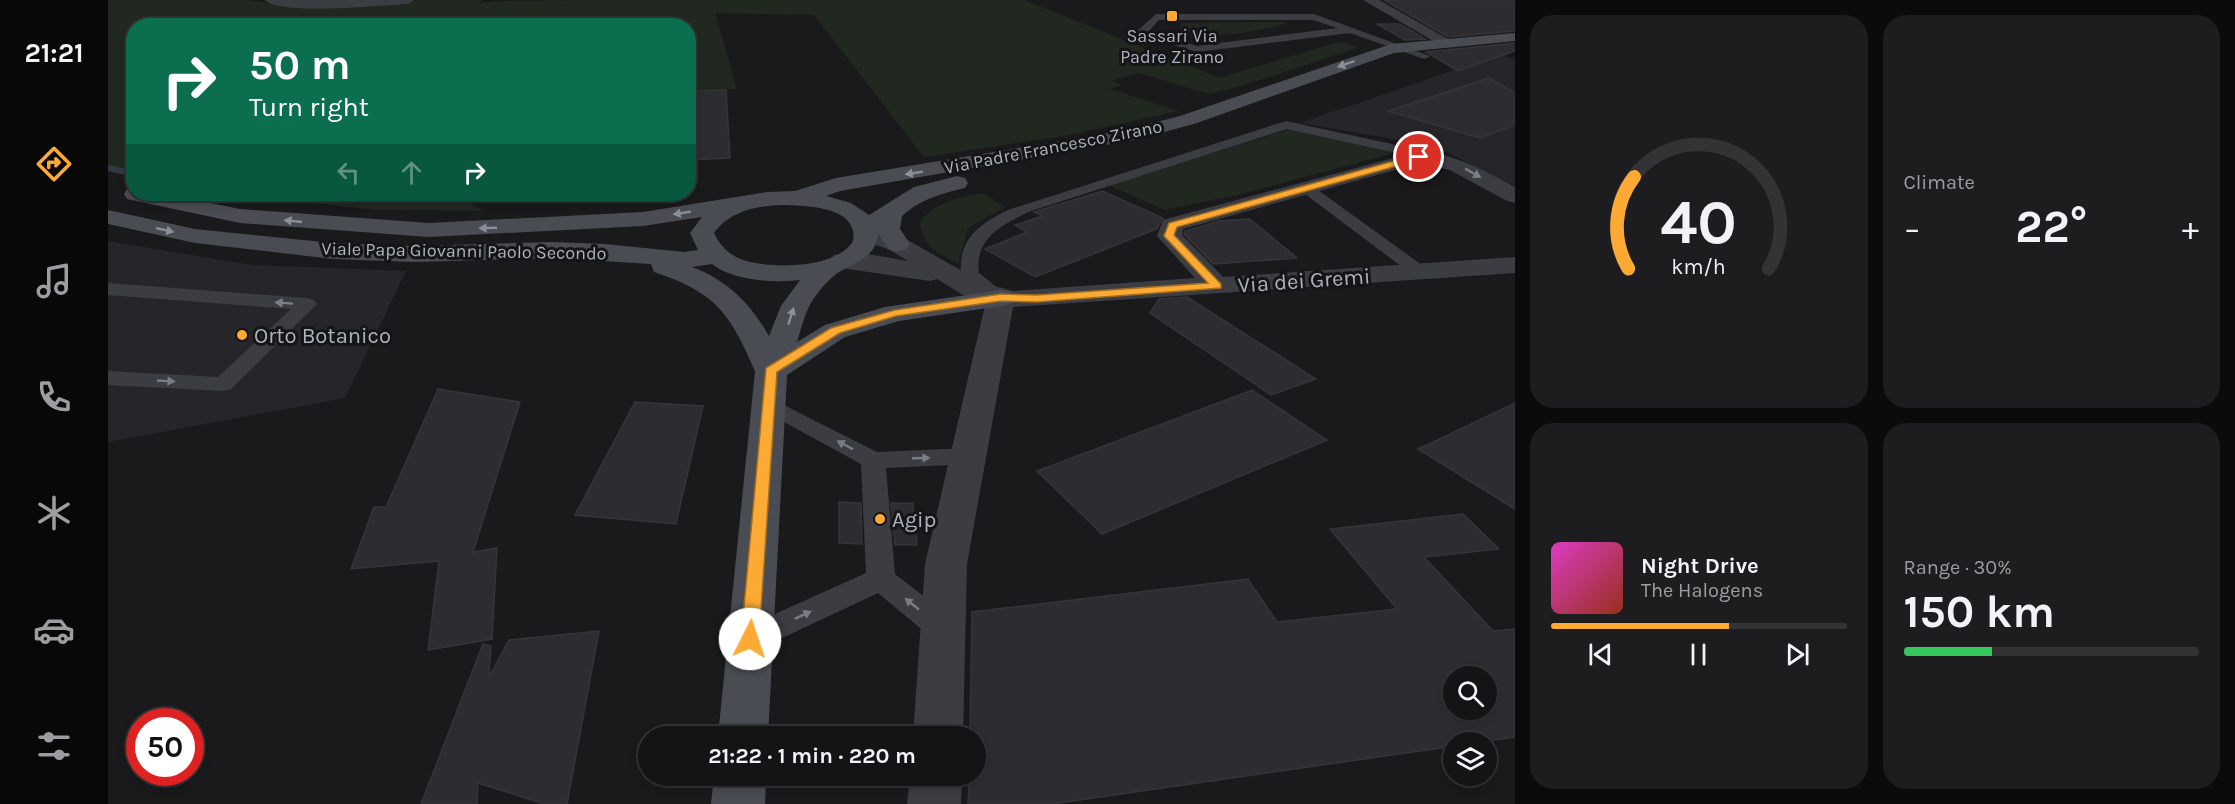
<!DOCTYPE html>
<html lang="en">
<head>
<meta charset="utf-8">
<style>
	:root { --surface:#141416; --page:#1d1d1f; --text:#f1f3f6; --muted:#9d9ea1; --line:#333335; --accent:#fcaa33 }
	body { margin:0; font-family:Karla,sans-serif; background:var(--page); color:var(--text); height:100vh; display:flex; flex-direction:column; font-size:22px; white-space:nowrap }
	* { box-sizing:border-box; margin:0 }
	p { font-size:20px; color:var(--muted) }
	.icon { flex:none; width:33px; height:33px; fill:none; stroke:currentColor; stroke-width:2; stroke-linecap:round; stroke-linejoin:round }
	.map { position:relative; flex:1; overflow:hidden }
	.details { display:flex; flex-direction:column; gap:15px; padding:15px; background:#0b0b0c; width:720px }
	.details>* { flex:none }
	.guide { position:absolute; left:18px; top:18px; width:570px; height:183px; border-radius:24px; box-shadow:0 3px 9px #0003,0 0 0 2px var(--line); background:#0b6e4f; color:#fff; overflow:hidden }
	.tools { position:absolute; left:1335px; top:666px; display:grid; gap:12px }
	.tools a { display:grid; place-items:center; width:54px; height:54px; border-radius:50%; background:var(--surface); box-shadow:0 3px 9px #0003,0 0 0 2px var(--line); font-size:30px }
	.speed { position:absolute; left:18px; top:708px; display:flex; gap:12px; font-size:30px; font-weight:700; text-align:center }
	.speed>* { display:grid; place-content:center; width:78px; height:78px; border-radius:50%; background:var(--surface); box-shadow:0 3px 9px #0003,0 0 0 2px var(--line); line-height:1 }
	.speed .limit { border:9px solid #d22; background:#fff; color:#111 }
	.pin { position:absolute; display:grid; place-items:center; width:51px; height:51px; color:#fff; margin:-26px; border:3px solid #fff; border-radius:50%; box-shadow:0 2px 6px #0007 }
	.me { position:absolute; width:66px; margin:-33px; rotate:4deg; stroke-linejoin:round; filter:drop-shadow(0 0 4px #0008) }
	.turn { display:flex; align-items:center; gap:21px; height:126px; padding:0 24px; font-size:27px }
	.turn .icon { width:78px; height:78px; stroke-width:2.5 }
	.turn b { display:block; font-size:42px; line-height:51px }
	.lanes { display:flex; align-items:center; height:57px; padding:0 24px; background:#0003; justify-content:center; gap:30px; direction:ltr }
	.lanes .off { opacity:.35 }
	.big { font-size:45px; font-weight:700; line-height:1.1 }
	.details .widget { flex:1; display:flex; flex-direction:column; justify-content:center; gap:9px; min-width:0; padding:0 21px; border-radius:24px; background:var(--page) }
	.details .dial { align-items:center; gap:0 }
	.dial svg { height:156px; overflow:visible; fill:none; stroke:var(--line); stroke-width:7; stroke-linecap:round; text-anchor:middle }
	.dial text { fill:var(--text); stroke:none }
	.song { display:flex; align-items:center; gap:18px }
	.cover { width:72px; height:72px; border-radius:9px; background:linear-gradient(135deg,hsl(310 70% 55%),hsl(10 70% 35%)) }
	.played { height:6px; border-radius:3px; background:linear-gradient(90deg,var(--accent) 60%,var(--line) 60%) }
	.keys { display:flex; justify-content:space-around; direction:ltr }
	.heat { display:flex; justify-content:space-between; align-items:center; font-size:33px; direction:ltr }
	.charge { height:9px; border-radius:4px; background:linear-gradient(90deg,#34c759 30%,var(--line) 0) }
	.details .tiles { flex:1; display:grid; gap:15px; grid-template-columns:repeat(2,1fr) }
	.trip { position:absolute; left:530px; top:726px; width:348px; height:60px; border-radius:30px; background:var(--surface); box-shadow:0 3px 9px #0003,0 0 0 2px var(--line); font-weight:700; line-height:60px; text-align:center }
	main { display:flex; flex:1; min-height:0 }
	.tab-bar { display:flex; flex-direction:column; width:108px; justify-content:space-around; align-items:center; background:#080809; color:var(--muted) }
	.tab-bar .icon { width:42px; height:42px }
	.tab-bar .current { color:var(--accent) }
	.tab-bar b { font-size:27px; color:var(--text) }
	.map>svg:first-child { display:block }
</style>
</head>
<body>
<main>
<nav class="tab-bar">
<b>21:21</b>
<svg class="icon current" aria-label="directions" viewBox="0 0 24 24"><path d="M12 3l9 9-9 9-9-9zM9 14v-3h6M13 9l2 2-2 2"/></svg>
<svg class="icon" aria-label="music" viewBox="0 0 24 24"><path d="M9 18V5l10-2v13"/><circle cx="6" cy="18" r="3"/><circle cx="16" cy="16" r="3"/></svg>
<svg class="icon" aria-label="phone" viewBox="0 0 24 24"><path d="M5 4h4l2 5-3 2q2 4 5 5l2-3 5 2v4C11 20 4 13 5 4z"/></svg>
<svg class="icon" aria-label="climate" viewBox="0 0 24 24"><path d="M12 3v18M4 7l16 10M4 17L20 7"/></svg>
<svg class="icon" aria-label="car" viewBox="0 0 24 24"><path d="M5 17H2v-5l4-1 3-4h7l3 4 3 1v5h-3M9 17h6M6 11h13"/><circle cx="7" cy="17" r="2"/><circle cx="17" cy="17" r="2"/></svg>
<svg class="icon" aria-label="filters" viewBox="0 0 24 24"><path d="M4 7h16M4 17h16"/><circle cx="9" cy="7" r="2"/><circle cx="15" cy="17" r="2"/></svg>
</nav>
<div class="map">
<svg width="1407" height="804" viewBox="0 0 1407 804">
	<rect width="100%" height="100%" fill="#1a1a1d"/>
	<g fill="#26262a">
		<path d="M1390,55l17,4v127l-81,-40 -134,-23z"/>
		<path d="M0,241l144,24 154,6 -61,127 -237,44z"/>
	</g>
	<g fill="#202820">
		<path d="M0,0h140l52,7 113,-7h69l-3,3 22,-2 72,-1h451l195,78 116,-35 10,-1 13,6 -117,38 -32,8 -70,-21 -28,8 10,4 -11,4 69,22 -115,25 -140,21 -110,-142 -99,-2 22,76 -48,2 -1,-65h-554l-1,147 -25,-5z"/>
		<path d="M1172,22l7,1c-25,8 -85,20 -107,5l2,-5z"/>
		<path d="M1186,128l60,13 40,12 -152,41 -77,16 -57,-25z"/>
		<path d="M875,193l22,14 -37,21 -10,36c-21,-12 -35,-16 -38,-42 16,-21 39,-24 63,-29z"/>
		<path d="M124,194h227l23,17 -106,-1z"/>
	</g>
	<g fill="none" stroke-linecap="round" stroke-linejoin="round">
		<path fill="#2f3b42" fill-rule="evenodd" d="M0,165l26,6v6l-26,-6z"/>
	</g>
	<g fill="#2d2d31" stroke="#343439" stroke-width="1.5" fill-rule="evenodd">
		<path d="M1276,0h131v31l-67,6z"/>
		<path d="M1269,24h23l25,15 -20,1z"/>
		<path d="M1407,43v8l-57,20 -32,-19z"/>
		<path d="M1381,78l26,15v32l-35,13 -92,-27z"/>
		<path d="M618,90l4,68 -42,2v-69z"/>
		<path d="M994,191l61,27 -6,11 -122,48 -50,-28 42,-17 -12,-7 27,-9 -8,-4z"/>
		<path d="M1142,219l47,39 -84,6 -29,-30 1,-3 34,-10z"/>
		<path d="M1079,297l129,82 -45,16 -121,-82 9,-14z"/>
		<path d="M330,389l82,13 -47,150 24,-4 -5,91 -64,11 11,-89 -88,8 23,-62h12z"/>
		<path d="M1144,390l75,50 -225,94 -65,-63z"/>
		<path d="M527,402l68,4 -27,118 -101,-9z"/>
		<path d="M1407,403v106l-97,-60z"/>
		<path d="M731,502l22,1 1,41 -23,-1z"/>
		<path d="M783,503h22l4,42h-22z"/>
		<path d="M1355,514l36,35 -75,8 69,74 22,-2v108l-35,5h-26v4l-402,58h-84l1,-28h6v-40h-5l2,-124 276,-33 29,43 120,-13 -67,-80zM1346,676h32v34h-32z"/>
		<path d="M491,631l-32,173h-23l-66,-21 -1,21h-56l62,-160 8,2 -2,31 20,-37z"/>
	</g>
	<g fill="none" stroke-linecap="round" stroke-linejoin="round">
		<g fill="#3b3d42" fill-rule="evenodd">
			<path d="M1048,14h158l116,42 -5,3 -4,-1 -71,-25 -153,19 -59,-18v-4zM1051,20h154l24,8 -140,18 -48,-15z"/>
			<path d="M1178,121l147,32 7,4 -7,4 -146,-32 -256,82c-28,13 -57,27 -52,62l25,20 -2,4h-14l-27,-22c-3,-36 18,-51 47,-65z"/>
			<path d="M1198,183l5,2 115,83 3,4 -3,4h-12l-113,-85 -3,-3z"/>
			<path d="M0,283l199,15 7,2 3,4 -86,85 -8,2 -115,-6v-14l110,6 73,-68 -183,-14z"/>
			<path d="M660,397l109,55 91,-4 9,2 3,6 -3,6 -9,2 -82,4 9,106 59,46 4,9 -4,9 -11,3 -11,-3 -54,-45 -117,55 -11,4 -11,-4 -4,-9 4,-9 127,-57 -5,-109 -101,-55 -3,-5 3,-5z"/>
		</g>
		<g fill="#3b3d42" fill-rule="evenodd">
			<path d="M157,0h149l-6,4c-26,1 -127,12 -143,-4z"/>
			<path d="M1255,0h16l76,43 -8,5 -5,-2z"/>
			<path d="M1311,151c36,3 65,19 96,36v16l-8,-2 -57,-31 -30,-7 -237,66 -1,6 41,42 292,-20v16l-502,34 -46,257 -4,172h-50l12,-172 61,-263 -23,-6 -26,-16 -7,2 -96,-14 -4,-6 4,-6c23,-5 50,2 74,6l-20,-12 -31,-10 -3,-5 3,-5 9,-2 40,12 77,44 30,8 182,-13 -38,-42 6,-16z"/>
			<path d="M802,776h52l-1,28h-54z"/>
		</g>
		<g fill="#494c52" fill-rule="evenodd">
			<path d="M1407,33v8l-121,12 -200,71 -60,16 -294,51 -14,5 25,7 18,12 45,-28 43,-11 8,2 3,5 -3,5c-25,6 -44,11 -63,28l-2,13 10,15 -4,5 -9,3 -9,-3 -10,-16c-1,23 -21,29 -37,38 -8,4 -19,16 -24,23 -11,13 -15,32 -20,48l28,-17 60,-18 116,-17 10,2 4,6 -4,6 -10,2 -102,15 -54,16 -58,38 -19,361h-50l37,-365c-25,-58 -40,-79 -101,-99l-3,-8 -99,-6 -138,4 -81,-3 -138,-16 -87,-19v-14l87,19 138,14 81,3 138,-4 53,2 79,8 14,-2 -8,-17 12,-16 -59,9 -214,11 -189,-14 -113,-24 -3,-5 3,-5 7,-1v6h31l75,15 189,14 214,-11 124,-20 28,-1 41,-13 290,-48 54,-14 211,-72zM680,205c19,1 60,2 65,26 1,5 1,9 -2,13 -20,26 -89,26 -115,13 -11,-6 -17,-14 -22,-24 17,-24 47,-28 74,-28zM604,264c21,17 62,19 88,16l-19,26 -12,30c-18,-32 -42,-56 -77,-69z"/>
			<path d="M606,776h52l-1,28h-54z"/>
		</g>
	</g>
	<defs><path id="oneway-solid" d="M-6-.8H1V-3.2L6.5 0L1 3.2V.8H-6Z" transform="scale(1.5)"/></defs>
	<g fill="#898e98">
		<use href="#oneway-solid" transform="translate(1238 64) rotate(161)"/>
		<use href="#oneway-solid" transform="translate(806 173) rotate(171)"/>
		<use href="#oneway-solid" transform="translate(574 213) rotate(171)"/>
		<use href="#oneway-solid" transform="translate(185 221) rotate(-174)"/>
		<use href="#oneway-solid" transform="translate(380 228) rotate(178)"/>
		<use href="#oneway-solid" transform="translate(57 230) rotate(13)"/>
		<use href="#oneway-solid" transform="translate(683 316) rotate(-73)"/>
	</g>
	<g fill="#797d86">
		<use href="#oneway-solid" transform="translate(1365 173) rotate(29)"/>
		<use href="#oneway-solid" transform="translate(176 303) rotate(-176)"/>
		<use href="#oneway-solid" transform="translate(58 381) rotate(3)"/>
		<use href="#oneway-solid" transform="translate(737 445) rotate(-152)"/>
		<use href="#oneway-solid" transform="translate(813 458) rotate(-2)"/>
		<use href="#oneway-solid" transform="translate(804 604) rotate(-141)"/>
		<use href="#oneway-solid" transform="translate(695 615) rotate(-25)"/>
	</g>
	<path fill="#fcaa33" stroke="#a46e21" stroke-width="1.5" d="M1311,154l4,3 -1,2 -245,68 -3,8 47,49v4l-184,14 -36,-1 -105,15 -56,17 -63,39 -18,267 -3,6 -6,2 -7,-2 -2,-6 25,-271 65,-40 64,-18 106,-16 36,1 171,-12 -44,-47 5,-13z"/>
	<g fill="#fcaa33" stroke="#151518" stroke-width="2">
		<rect x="1058" y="10" width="12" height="12" rx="3"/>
		<circle cx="134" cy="335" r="6"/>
		<circle cx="772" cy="519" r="6"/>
	</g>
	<g text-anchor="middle" stroke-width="6" stroke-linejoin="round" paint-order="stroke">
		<g font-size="18" fill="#acb2bd" stroke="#151518">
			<text x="1064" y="42">Sassari Via<tspan x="1064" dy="21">Padre Zirano</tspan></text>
		</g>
		<g font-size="18" fill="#acb2bd" stroke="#151518">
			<text transform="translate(945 147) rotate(-11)" y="6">Via Padre Francesco Zirano</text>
			<text transform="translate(356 251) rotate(1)" y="6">Viale Papa Giovanni Paolo Secondo</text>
		</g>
		<g font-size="22" fill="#acb2bd" stroke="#151518">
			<text transform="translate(1196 280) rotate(-4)" y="8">Via dei Gremi</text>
		</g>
		<g font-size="22" fill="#acb2bd" stroke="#151518" text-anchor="start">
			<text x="146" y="343">Orto Botanico</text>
			<text x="784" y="527">Agip</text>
		</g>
	</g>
</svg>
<div class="tools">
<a><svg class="icon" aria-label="search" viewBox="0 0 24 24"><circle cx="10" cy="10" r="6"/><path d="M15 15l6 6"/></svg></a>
<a><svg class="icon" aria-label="layers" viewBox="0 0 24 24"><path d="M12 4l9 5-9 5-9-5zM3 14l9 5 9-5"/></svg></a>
</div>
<div class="speed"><div class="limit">50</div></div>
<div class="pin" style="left:1311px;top:157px;background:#d93025"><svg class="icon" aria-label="arrive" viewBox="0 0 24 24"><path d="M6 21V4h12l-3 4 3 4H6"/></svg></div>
<svg class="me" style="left:642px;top:639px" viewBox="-20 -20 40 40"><circle r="19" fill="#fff"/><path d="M0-13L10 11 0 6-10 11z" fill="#fcaa33"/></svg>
<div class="trip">21:22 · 1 min · 220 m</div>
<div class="guide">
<div class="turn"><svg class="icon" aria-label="right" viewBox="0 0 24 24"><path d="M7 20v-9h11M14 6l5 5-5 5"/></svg><div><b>50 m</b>Turn right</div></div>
<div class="lanes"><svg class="icon off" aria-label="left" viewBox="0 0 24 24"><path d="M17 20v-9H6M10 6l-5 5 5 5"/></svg><svg class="icon off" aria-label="ahead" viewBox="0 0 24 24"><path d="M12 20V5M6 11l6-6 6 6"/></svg><svg class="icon" aria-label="right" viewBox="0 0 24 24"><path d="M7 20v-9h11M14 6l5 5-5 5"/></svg></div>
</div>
</div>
<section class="details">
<div class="tiles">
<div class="widget dial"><svg viewBox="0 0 100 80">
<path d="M14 69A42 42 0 1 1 86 69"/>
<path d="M14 69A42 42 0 0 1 17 22" stroke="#fcaa33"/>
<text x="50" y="56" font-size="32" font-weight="700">40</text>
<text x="50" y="72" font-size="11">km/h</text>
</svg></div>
<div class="widget"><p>Climate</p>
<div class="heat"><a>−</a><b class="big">22°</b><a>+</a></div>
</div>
<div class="widget">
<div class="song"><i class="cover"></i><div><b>Night Drive</b><p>The Halogens</p></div></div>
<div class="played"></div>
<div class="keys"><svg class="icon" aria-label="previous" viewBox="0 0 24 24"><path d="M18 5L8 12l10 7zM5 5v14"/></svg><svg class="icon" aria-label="pause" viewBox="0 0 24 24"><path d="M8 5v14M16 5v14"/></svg><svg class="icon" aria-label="next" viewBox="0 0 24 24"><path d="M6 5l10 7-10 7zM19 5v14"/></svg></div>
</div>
<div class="widget"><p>Range · 30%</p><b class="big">150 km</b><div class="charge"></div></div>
</div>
</section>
</main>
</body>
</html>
